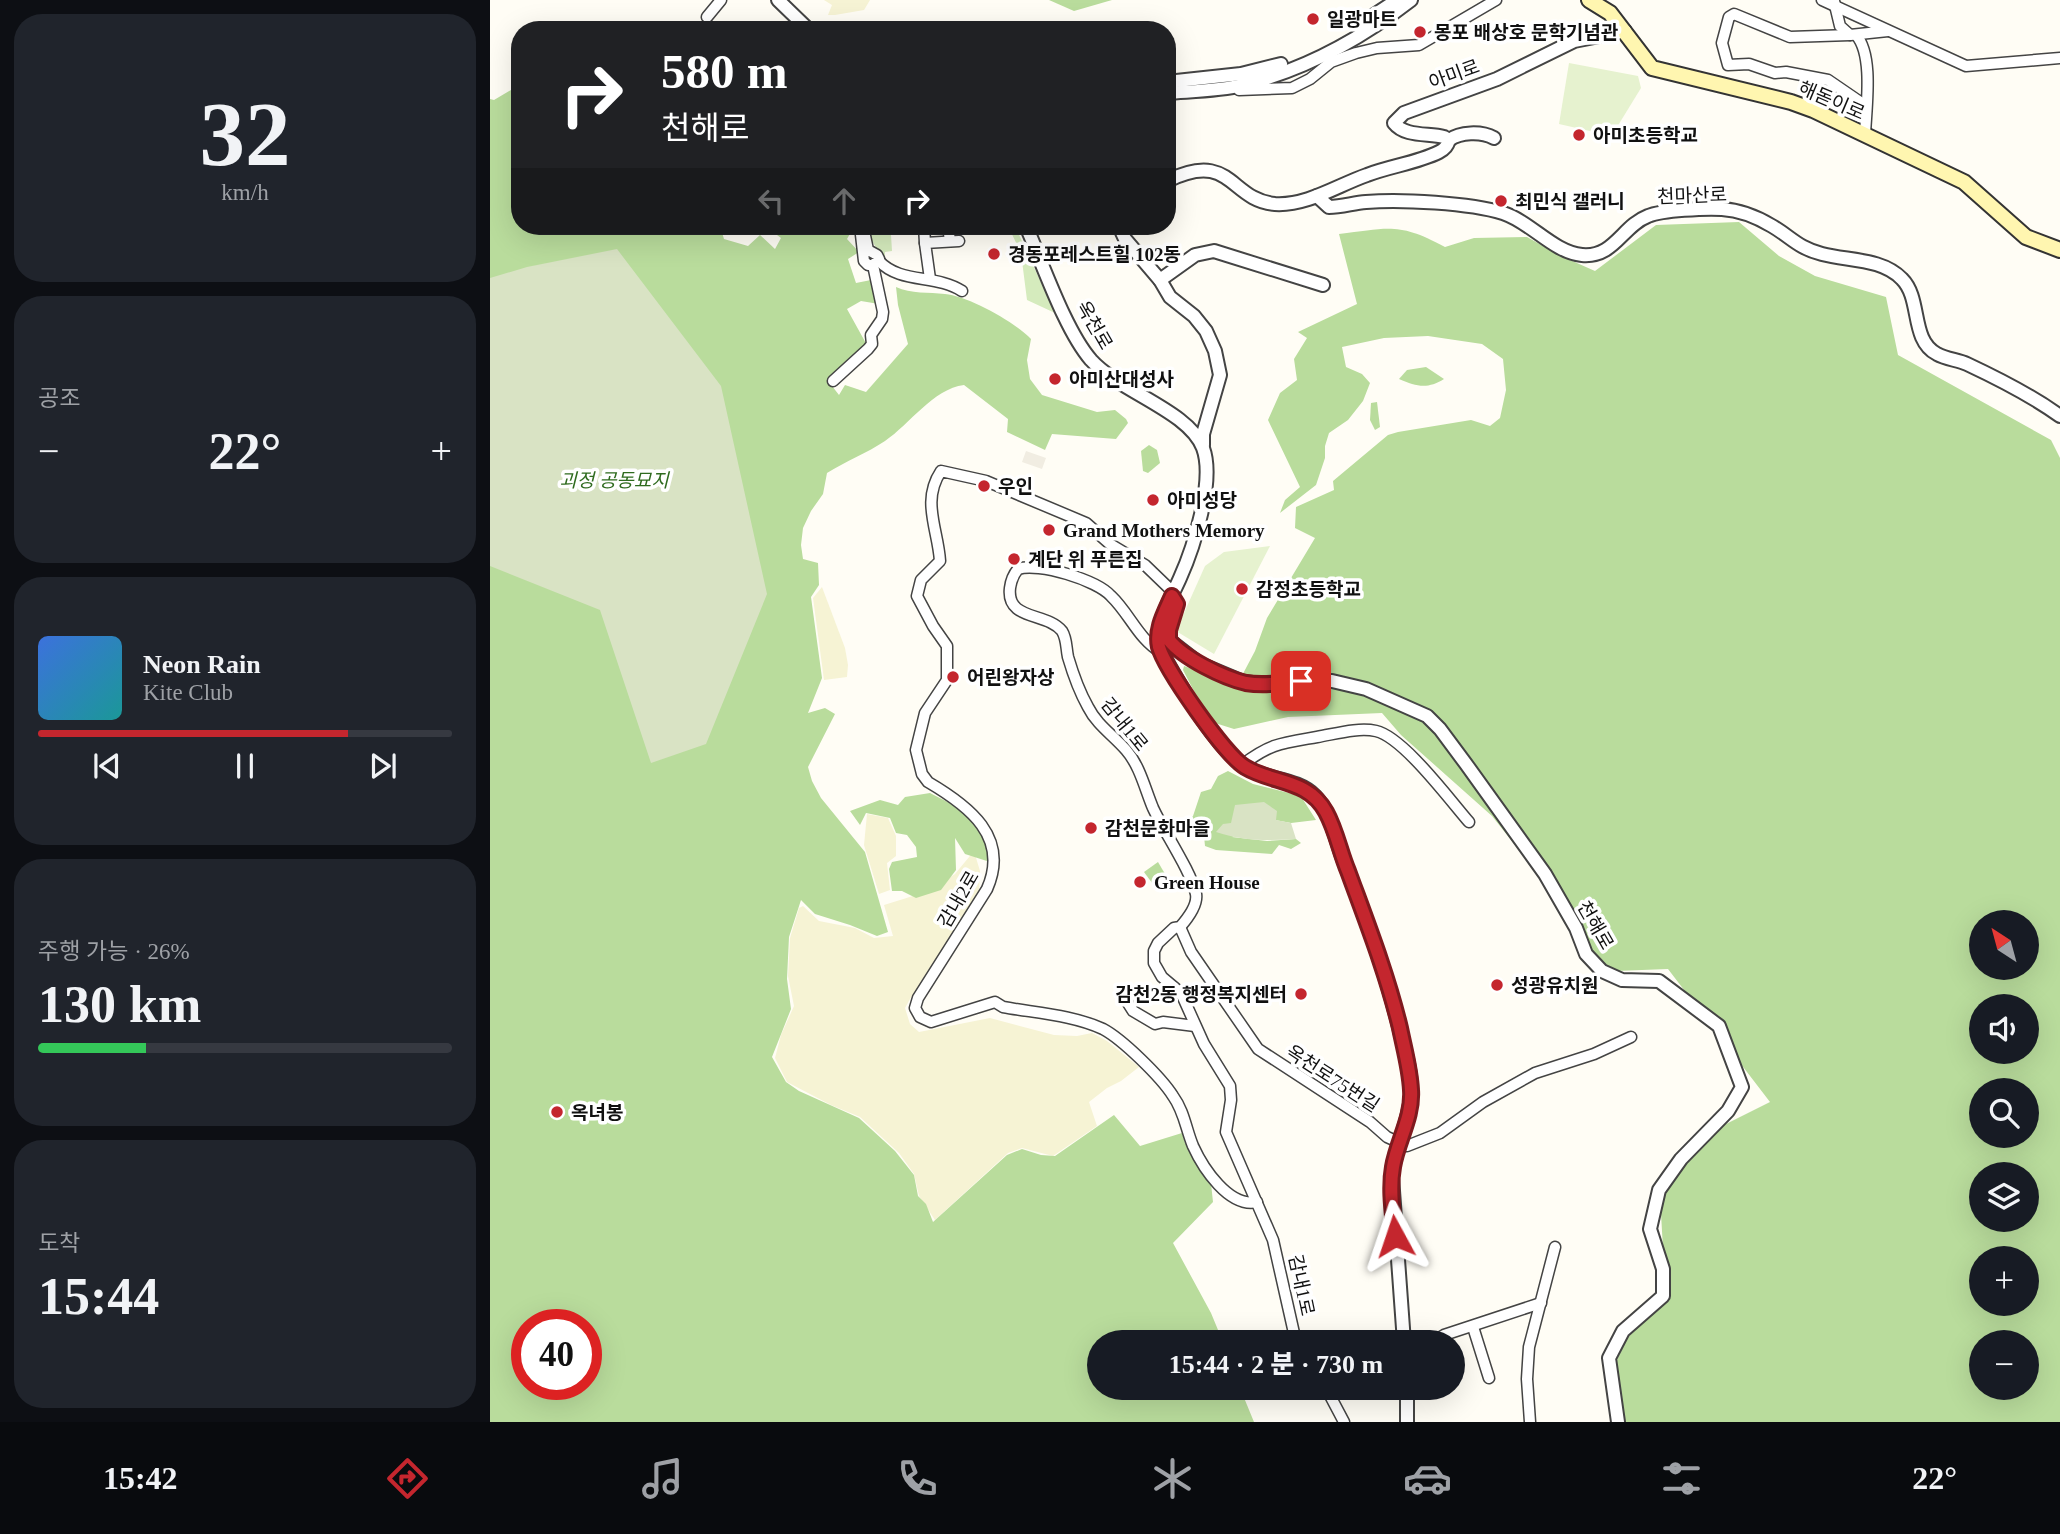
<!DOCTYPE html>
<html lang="ko">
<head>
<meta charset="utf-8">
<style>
	:root { --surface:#171b24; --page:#20242c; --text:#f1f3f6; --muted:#9ea1a6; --line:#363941; --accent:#c4262e }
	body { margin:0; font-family:"Times New Roman","Noto Sans KR",serif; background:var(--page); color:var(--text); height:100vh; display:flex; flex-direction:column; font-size:26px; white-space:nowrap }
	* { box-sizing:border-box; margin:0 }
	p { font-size:23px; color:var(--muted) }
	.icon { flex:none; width:38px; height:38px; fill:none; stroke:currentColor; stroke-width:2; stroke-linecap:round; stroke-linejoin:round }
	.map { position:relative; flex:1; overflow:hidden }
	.side { display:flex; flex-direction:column; gap:14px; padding:14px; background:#0d0f14; width:490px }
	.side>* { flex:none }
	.top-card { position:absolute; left:21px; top:21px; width:665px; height:214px; border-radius:28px; box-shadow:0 7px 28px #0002; background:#202124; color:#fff; overflow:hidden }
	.needle { width:46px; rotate:324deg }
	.tools { position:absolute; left:1479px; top:910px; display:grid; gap:14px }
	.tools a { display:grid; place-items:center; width:70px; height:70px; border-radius:50%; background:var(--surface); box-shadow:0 7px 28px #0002; font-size:35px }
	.speed { position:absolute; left:21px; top:1309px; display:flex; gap:14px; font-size:35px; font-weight:700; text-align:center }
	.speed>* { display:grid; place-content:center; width:91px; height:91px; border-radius:50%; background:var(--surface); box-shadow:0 7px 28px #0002; line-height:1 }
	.speed .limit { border:10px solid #d22; background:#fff; color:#111 }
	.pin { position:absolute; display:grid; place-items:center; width:60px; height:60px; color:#fff; margin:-30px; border-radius:14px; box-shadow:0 4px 10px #0006 }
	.me { position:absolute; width:77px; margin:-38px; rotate:355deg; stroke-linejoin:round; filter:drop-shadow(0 0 5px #0008) }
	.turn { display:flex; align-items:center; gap:24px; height:147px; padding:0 35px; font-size:32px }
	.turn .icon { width:91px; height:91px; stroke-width:2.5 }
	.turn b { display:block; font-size:49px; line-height:60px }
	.lanes { display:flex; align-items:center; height:66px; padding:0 35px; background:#0003; justify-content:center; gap:35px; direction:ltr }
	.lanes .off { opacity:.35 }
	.big { font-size:52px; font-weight:800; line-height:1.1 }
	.side .tile { flex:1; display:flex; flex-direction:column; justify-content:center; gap:10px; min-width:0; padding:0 24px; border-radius:28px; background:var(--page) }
	.side .dial { align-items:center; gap:0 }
	.dial b { font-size:91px; line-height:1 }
	.song { display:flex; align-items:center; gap:21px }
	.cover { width:84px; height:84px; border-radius:10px; background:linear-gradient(135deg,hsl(220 70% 55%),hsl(180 70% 35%)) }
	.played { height:7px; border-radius:4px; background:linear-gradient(90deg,var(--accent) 75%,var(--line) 75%) }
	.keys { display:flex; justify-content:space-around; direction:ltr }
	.heat { display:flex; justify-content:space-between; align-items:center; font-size:38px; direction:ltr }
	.charge { height:10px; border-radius:5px; background:linear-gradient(90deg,#34c759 26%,var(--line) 0) }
	.trip { position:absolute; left:597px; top:1330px; width:378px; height:70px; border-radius:35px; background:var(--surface); box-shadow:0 7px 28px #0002; font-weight:800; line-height:70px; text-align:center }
	.tabs { display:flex; height:112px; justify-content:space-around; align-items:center; background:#090b0e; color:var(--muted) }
	.tabs .icon { width:49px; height:49px }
	.tabs .on { color:var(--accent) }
	.tabs b { font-size:32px; color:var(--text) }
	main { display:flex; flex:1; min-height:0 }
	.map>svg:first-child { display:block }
</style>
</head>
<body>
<main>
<section class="side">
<div class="tile dial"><b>32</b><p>km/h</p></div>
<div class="tile"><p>공조</p>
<div class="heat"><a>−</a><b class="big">22°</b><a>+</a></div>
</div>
<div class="tile">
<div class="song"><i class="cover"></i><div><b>Neon Rain</b><p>Kite Club</p></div></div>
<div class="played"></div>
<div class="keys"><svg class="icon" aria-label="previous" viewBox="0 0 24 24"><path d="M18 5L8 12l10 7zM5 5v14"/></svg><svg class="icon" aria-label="pause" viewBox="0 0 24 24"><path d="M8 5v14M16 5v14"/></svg><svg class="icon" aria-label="next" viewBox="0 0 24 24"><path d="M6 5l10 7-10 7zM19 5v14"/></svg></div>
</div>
<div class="tile"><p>주행 가능 · 26%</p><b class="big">130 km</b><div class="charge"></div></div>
<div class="tile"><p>도착</p><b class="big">15:44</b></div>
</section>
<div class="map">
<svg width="1570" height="1422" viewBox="0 0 1570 1422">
	<rect width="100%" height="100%" fill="#fffdf5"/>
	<g fill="#f6f3d4">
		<path d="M334,0h46l-6,10 -29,5h-7l4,-10z"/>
		<path d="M332,587l23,61 3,17 -1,12 -23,3 -11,-82z"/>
		<path d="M377,814l21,4 8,18v20l-9,7 3,27 -11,4 -15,-49z"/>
		<path d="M484,851l6,20 -1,23 -69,105 -5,9 5,16 9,8 71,-14 64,17 23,1 15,-3 15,8 32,26 -18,14 -14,7 -18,14 8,24 -44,30 -31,-8 -14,5 -73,67 -16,-24 -5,-22 -15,-21 -39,-36 -29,-12 -44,-23 -12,-24 6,-23 13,-29 -6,-30 2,-38 9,-30 4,-2 16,15 36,7 19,10 19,-2 -9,-31 45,-14 26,-17z"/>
	</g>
	<g fill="#d5ebbd">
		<path d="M377,226h32l1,8 -9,1 1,16 -7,1v9l-15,-23z"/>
		<path d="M518,226h7l40,87 -28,-13 -6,-47z"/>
	</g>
	<g fill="#b9dc9c" fill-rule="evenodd">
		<path d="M559,0h63l-38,11z"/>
		<path d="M26,87l4,1v138h200l4,13 24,7 12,-11 15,14 6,-11 -16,-12h92l2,9 -8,-3 -4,7 12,13 -11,7 8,24 20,-4 3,25 -18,-3 -14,8 21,38 -34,30 -2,9 7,9 6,-10 21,7 42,-48 -10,-39 -2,-18c15,7 33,5 49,7 23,2 70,28 86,45l-4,21 3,19 12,16 55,17 18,-2 11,9 2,4 -12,16 -64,-5 -7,16 -38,-18 1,-13 -44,-34c-31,4 -54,39 -79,56 -18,12 -39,20 -58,32l-4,21 -12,17 -8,17 -2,17 2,14 15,4 1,22 -8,12 11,81 -14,35 17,-5 10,6 -27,53 4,14 9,17 44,54 23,80 -11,4 -27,-11 -35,-11 -14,-14 -12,37 -2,42 4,30 -19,48 14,25 13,9 60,27 36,33 19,24 4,21 8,8 7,18 74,-67 15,-6 19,6 14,1 59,-41 26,31 42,-13 3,10 25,31 3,28 -40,41 38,70 12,29h-124v46h141l14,34h-764v-1323l4,1zM37,1325h59v59h-59z"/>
		<path d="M1249,222l40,34 36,20 71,21 12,58 153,85 9,18v964h-437l-7,-60 12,-25 38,-36 -6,-105 48,-63 62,-31 -102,-133 -52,2 -15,-7 -11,-13 -12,-26 -86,-109 -91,-81 -19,-22 -94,4 -54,12 -19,-6 -16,-22 -16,-31 1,-4 53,19 18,-34 12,-33 48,-80 -20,-10 1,-21 38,-17 -1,-9 55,-46 10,-3 73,-12 19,6 10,-8 6,-28 -3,-31 -21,-15 -54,-8 -44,2 -42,9 4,20 16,7 8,9 -7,18 -15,19 -19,13 -4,13v12l-9,27 -36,28 5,-13 15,-13 -32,-67 12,-27 17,-13 -3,-21 13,-21 -9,-6 59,-28 -18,-70c50,-6 60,-12 106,13l29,-9 53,-1 34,19 34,15 61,-46zM1491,922h45v46h-45zM1491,1006h45v46h-45zM1491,1090h45v46h-45zM1491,1174h45v46h-45zM1491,1258h45v46h-45zM1491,1342h45v46h-45z"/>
		<path d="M936,367l18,12c-16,10 -27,8 -45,0l8,-9z"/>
		<path d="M887,402l3,25 -5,3 -5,-10 1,-17z"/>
		<path d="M659,445l8,5 3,13 -12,10 -5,-2 -2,-20z"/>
		<path d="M738,771l25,13 40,10 9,4 14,22 -25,3 -16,-3 -43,17 35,4 29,-2 5,4 -10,6 -12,-4 -7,9 -56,-4 -11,-4 -1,-10 -13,-8 -10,5 -1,-5 13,-12 8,-24 10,-3 7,-13z"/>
		<path d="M440,793c20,10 48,23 56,46 2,7 3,16 4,23l-25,-8 -10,-16 1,32 -15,20 -25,8 -14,-7h-10l-3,-22 3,-7 25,-5 -1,-10 -9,-12 -11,-2 -6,-15 -24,-5 -6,12 -10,-14 30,-11 18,5 7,-8z"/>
		<path d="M668,862l10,17 -13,8 -11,-15z"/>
	</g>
	<g fill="#d9e3c4">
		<path d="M127,249l104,137 46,208 -61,150 -55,19 -51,-153 -110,-44v-288l37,-11z"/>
		<path d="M774,802l13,9 -1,9 15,3 5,16c-28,2 -54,2 -80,-7l7,-8 8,-1 4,-18z"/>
	</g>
	<g fill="#e6f2cf">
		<path d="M1079,63l69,13 3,12 -27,44 -11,2 -44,-10z"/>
		<path d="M780,546l-56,108 -38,-23 29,-65 19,-14z"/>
	</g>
	<path fill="#f1ede2" d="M536,451l20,7 -4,11 -20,-7z"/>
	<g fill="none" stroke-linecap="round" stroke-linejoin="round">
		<defs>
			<g id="minor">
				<path d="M1332,0l144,66 94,-8"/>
				<path d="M1344,1l6,25 10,9"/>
				<path d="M217,17l14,-17"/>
				<path d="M1366,35c18,20 10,73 9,100"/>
				<path d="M749,90l53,-2 18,-9 21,-17 25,-9 21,-5 42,-3 77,-45"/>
				<path d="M1376,106l-38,-26 -42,-8 -11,1 -26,-9 -21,1 -6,-22 7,-26 5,-3 56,23 60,-2 38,-4"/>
				<path d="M370,226l4,35 4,4h5l6,-6 -2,-4 -9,-5 -5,-24"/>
				<path d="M434,226l1,17"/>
				<path d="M458,226l2,15"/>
				<path d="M389,261c21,23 57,13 83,30"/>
				<path d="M440,279l-5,-36 34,-2"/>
				<path d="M343,381l35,-32 4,-5 -1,-9 11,-16 1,-7 -10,-47"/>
				<path d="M683,592l-28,-27 -35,-21 -24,-21 -100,-42 -45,-10c-20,30 -3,58 -1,90l-19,19 -4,16 16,30 14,20v34l-22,33 -9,37 6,24 6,8c41,24 82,55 59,107l-69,109 -3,10 5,9 11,5 64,-20 8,5c33,6 70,8 100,22 19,10 58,48 70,67 11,15 13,33 20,50 10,22 36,62 64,56"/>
				<path d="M672,653c-24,-14 -32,-39 -51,-57 -14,-16 -73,-34 -93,-27 -5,6 -7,11 -8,19 -4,33 37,24 52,43 5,8 4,17 6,26 5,17 11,34 20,50 9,18 25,28 38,43 14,16 19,39 27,58 11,24 38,63 43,86 2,11 -9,25 -16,33l-6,1 -16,15 -4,8v12l8,14 19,16 23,51 26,42 1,14 -5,32 47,108 23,102"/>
				<path d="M752,765c29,-22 40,-22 75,-28 18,-3 41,-10 59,-6 27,6 73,68 93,91"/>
				<path d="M690,927l11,25 67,97 112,73 17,15 20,9 33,-13 43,-31 52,-29 59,-19 37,-17"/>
				<path d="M636,1000l7,11 22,13 8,-2 32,4"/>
				<path d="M983,1327l16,51"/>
				<path d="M942,1342l12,-7 97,-32"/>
				<path d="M836,1388l18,34"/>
				<path d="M1040,1422l-3,-43 2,-32 26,-100"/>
			</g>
			<g id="tertiary">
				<path d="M288,0l31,30"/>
				<path d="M869,25l38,-25"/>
				<path d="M677,82l74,-8 40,-10"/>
				<path d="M677,93c25,-2 51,-2 76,-8 61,-15 119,-47 168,-85"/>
				<path d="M959,140c11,-8 32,-9 45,-2"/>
				<path d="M677,181c65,-32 62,19 108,23 32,2 63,-19 92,-29 23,-9 50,-12 72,-23 6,-3 8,-6 10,-12l-5,-3c-16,-4 -39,0 -50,-14l10,-10 93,-34 77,-38 51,-10"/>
				<path d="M827,196l12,11c13,0 24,-4 37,-5 35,-3 104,1 137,11 28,9 50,39 79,42 32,3 40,-29 66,-39 14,-6 58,-8 74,-7 17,1 35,8 50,17 19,11 26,22 50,28 26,7 60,4 80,25 20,20 8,61 35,75 9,5 21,6 30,10 32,15 64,31 93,52"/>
				<path d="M536,226c17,38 39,104 65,134 29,32 98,51 112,88 12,32 -9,99 -23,130 -10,23 -28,49 -18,75 19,33 53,96 85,115 20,12 51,10 68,28 16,17 20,42 28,63 22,57 43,113 57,172 5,19 12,43 11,63 -1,29 -17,54 -19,83l12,165"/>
				<path d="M629,226l6,13 35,41 10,17 24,19 12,15 9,20 5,24 -17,59v11"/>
				<path d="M670,280l35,-25 19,-4 109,34"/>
				<path d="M684,599l3,5 -8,26v10l31,24 43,18 19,2 39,-3h31l34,8 61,27 13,13 26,35 79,110 31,54 10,26 16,17 20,9 37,1 60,45 23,61 -14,24 -47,48 -22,31 -9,39 13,40v27l-40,35 -14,27 9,64"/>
				<path d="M917,1422v-34"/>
			</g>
			<path id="secondary" d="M1099,0l21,13 42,55 139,34 22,8 151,72 62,55 34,13"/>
		</defs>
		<use href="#minor" stroke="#444" stroke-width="13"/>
		<use href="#tertiary" stroke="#444" stroke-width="16"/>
		<use href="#secondary" stroke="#333" stroke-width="18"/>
		<use href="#minor" stroke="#fff" stroke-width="10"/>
		<use href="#tertiary" stroke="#fff" stroke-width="12"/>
		<use href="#secondary" stroke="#fff6b0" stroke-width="14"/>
	</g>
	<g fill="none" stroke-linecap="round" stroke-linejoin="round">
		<defs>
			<path id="route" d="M811,681c-18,2 -37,5 -55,2 -22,-5 -63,-25 -77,-43v-10l8,-26 -5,-8c-7,16 -17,33 -13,51 6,22 66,108 86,120 28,17 63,12 81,45 10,18 14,40 22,59 19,52 39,103 52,157 4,20 10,41 11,62 2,27 -14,52 -18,77 -4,22 0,47 2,69"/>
		</defs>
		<use href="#route" stroke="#7f191e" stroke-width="18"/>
		<use href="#route" stroke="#c4262e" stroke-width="12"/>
	</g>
	<g fill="#c4262e" stroke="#fff" stroke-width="2.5">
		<circle cx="823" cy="19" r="7"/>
		<circle cx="930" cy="32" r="7"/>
		<circle cx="1089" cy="135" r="7"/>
		<circle cx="1011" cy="201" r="7"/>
		<circle cx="504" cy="254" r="7"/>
		<circle cx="565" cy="379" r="7"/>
		<circle cx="494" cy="486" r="7"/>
		<circle cx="663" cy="500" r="7"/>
		<circle cx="559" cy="530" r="7"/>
		<circle cx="524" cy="559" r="7"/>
		<circle cx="752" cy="589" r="7"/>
		<circle cx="463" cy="677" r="7"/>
		<circle cx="601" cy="828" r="7"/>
		<circle cx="650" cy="882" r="7"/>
		<circle cx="1007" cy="985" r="7"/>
		<circle cx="811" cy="994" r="7"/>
		<circle cx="67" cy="1112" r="7"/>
	</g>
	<g text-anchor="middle" stroke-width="7" stroke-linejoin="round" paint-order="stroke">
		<g font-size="19" font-weight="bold" fill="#111" stroke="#fff" text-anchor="start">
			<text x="837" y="26">일광마트</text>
			<text x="944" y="39">몽포 배상호 문학기념관</text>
			<text x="1103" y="142">아미초등학교</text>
			<text x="1025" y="208">최민식 갤러니</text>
			<text x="518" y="261">경동포레스트힐 102동</text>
			<text x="579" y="386">아미산대성사</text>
			<text x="508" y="493">우인</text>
			<text x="677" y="507">아미성당</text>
			<text x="573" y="537">Grand Mothers Memory</text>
			<text x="538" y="566">계단 위 푸른집</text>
			<text x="766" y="596">감정초등학교</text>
			<text x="477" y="684">어린왕자상</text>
			<text x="615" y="835">감천문화마을</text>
			<text x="664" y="889">Green House</text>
			<text x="1021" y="992">성광유치원</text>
			<text x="797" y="1001" text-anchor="end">감천2동 행정복지센터</text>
			<text x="81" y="1119">옥녀봉</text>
		</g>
		<g font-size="19" fill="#111" stroke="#fff">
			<text transform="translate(964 74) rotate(-20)" y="7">아미로</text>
			<text transform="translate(1342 100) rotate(23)" y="7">해돋이로</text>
			<text transform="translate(1202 195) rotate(-2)" y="7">천마산로</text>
			<text transform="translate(605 325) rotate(60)" y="7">옥천로</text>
			<text transform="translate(635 724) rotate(51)" y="7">감내1로</text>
			<text transform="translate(468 899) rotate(-60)" y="7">감내2로</text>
			<text transform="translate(1106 925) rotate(60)" y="7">천해로</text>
			<text transform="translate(843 1078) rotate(33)" y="7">옥천로75번길</text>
			<text transform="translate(812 1285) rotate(78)" y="7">감내1로</text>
		</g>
		<g font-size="19" font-style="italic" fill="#2f6b1f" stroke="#fff">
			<text x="124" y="487">괴정 공동묘지</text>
		</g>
	</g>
</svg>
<div class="tools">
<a><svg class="needle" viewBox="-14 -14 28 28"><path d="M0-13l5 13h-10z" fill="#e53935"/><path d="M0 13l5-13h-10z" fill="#9ea1a6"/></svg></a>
<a><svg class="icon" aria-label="sound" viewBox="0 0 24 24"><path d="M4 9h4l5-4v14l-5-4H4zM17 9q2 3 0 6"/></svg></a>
<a><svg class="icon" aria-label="search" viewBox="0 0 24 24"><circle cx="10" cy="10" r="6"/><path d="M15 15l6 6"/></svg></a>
<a><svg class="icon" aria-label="layers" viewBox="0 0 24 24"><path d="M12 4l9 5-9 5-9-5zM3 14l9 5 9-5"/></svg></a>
<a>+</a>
<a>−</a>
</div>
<div class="speed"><div class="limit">40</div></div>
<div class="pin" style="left:811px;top:681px;background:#d93025"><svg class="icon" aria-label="arrive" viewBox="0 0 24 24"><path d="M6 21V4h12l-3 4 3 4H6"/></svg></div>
<svg class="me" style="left:905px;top:1236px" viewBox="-20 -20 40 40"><path d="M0-17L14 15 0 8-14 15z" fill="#c4262e" stroke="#fff" stroke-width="4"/></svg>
<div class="trip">15:44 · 2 분 · 730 m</div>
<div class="top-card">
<div class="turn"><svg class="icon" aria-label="right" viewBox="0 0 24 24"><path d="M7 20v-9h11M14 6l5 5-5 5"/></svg><div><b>580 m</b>천해로</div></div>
<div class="lanes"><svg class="icon off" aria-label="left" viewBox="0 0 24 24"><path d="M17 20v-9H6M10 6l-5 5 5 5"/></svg><svg class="icon off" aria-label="ahead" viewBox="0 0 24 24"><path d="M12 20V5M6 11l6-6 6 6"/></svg><svg class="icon" aria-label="right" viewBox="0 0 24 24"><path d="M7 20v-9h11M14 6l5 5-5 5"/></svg></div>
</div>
</div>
</main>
<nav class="tabs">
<b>15:42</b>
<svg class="icon on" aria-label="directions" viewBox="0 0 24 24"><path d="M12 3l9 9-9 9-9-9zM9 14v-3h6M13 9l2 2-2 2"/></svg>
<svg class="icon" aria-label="music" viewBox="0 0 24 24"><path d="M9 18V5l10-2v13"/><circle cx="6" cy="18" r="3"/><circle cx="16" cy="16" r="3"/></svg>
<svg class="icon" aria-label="phone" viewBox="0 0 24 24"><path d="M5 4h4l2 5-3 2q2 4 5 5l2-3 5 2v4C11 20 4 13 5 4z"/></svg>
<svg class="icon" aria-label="climate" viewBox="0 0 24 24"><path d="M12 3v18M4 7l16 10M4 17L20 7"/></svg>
<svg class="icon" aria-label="car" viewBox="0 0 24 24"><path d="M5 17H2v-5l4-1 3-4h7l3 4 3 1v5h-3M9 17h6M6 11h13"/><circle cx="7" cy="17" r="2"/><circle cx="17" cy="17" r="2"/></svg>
<svg class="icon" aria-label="filters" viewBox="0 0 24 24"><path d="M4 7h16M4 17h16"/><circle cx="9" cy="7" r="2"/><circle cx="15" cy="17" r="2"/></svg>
<b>22°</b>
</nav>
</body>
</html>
